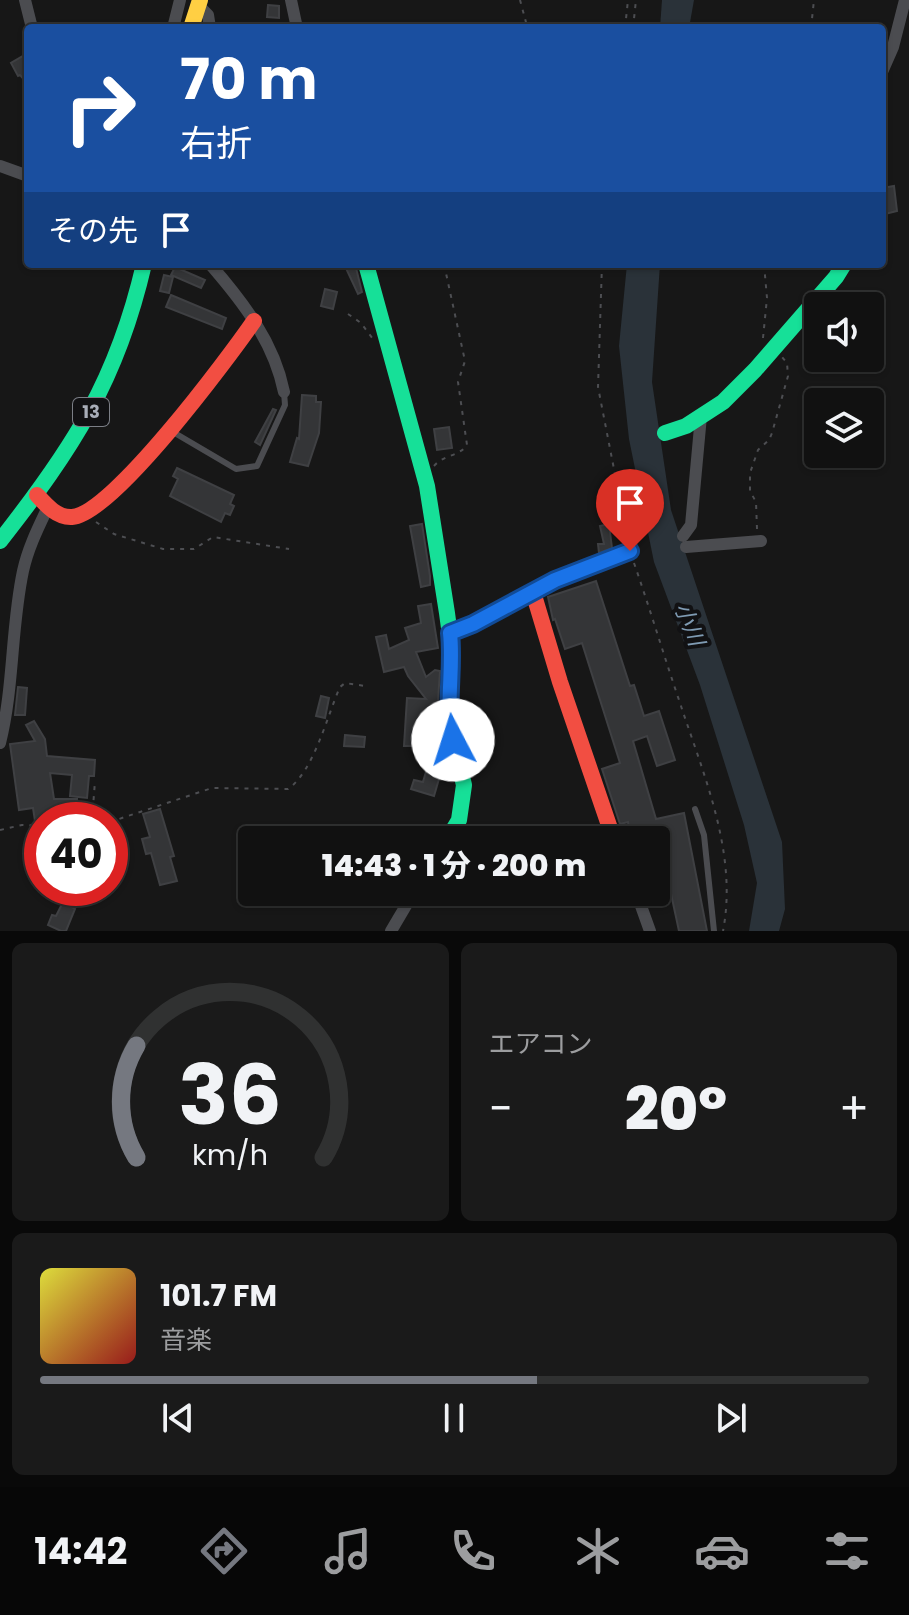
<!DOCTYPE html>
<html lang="ja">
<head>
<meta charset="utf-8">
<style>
	:root { --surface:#111; --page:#1a1a1a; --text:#f1f3f6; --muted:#9c9d9f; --line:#303131; --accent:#757880 }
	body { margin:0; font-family:Poppins,"Noto Sans JP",sans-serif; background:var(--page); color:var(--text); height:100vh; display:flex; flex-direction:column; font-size:30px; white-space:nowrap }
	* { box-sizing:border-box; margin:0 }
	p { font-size:26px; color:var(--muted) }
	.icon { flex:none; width:44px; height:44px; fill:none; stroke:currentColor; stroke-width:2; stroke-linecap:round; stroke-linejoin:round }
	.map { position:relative; height:931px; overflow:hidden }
	.side { display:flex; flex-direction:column; gap:12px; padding:12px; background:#090909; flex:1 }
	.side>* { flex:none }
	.guide { position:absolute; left:24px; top:24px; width:862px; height:244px; border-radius:8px; box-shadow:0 2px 6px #0004,0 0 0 2px var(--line); background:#1a4fa0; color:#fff; overflow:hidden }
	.buttons { position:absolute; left:804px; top:292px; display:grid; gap:16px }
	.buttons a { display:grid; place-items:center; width:80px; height:80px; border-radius:8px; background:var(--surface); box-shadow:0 2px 6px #0004,0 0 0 2px var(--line); font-size:40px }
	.speed { position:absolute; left:24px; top:802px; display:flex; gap:16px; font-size:40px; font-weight:700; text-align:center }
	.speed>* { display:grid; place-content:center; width:104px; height:104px; border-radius:50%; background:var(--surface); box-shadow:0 2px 6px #0004,0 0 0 2px var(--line); line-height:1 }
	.speed .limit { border:12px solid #d22; background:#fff; color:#111 }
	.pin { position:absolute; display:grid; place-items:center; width:68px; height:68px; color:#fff; margin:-82px -34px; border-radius:50% 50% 50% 0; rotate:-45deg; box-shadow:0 0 8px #0007 }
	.pin .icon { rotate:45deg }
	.me { position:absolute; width:88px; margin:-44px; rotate:355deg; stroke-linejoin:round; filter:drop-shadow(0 0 6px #0008) }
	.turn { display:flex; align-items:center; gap:28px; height:168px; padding:0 24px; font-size:36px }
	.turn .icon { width:104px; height:104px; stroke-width:2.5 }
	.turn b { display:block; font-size:56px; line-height:68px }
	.then { display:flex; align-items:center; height:76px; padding:0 24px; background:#0003; gap:16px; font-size:30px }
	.big { font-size:60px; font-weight:800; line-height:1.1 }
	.side .card { flex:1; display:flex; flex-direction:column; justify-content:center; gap:12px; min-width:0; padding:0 28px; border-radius:12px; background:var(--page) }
	.side .dial { align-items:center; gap:0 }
	.dial svg { height:208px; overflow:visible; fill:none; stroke:var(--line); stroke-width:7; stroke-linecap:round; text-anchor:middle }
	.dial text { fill:var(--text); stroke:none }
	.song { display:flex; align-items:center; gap:24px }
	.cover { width:96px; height:96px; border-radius:12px; background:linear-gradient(135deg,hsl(60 70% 55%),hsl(0 70% 35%)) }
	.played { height:8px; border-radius:4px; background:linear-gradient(90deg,var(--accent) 60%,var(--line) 60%) }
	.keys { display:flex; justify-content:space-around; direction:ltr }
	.heat { display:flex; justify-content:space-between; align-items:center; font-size:44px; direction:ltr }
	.side .tiles { flex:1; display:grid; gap:12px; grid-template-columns:1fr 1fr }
	.card:last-child { grid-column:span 2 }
	.trip { position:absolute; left:238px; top:826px; width:432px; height:80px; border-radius:8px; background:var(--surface); box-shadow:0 2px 6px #0004,0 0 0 2px var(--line); font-weight:800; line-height:80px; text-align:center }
	.menu { display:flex; height:128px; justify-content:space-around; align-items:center; background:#070707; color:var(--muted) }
	.menu .icon { width:56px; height:56px }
	.menu .current { color:var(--accent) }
	.menu b { font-size:36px; color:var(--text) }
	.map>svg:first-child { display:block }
</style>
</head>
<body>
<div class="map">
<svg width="909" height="931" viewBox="0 0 909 931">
	<rect width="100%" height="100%" fill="#171717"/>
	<g fill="#2a3239">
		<path d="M662,0h32l-5,28h-29z"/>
		<path d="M627,264h33l-8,118 19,128 111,332 3,67 -6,22h-30l8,-48 -13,-58 -44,-140 -46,-123 -25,-123 -10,-93z"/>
	</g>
	<g fill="#343537" stroke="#3f4043" stroke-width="2">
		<path d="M268,5l11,1v12l-12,-1z"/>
		<path d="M23,56l5,9v19l-8,-9 -2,1 -7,-13z"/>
		<path d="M894,186l3,25 -12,3 -3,-26z"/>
		<path d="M344,264h11l7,28 -4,2z"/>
		<path d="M175,267l30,13 -4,8 -30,-13z"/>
		<path d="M164,275l9,2 -4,16 -9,-2z"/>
		<path d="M325,289l12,3 -4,17 -12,-3z"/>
		<path d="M171,295l55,23 -4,11 -56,-22z"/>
		<path d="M302,395l14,1v6h5l-2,31 -11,33 -18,-4 7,-24 2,1z"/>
		<path d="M273,409l3,1 -16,35 -5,-3z"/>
		<path d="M449,427l3,21 -15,2 -3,-21z"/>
		<path d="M177,468l57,27 -4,9 4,2 -4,9 -5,-2 -4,9 -51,-26 8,-17 -5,-3z"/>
		<path d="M422,524l8,52v9l-9,2 -11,-61z"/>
		<path d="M609,524l3,24 -13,5 -1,-9h6l-4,-18z"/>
		<path d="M596,581l34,105 4,-1 10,31 15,-5 16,49 -18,6 -10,-30 -14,5 23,78 28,-6 23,118h-28l-9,-42 -14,3v-52h-25l-3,-18 -8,2 -18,-55 18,-6 -38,-120 -17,6 -10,-30 -2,1 -5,-23z"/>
		<path d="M431,604l7,44 -22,4 10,25 9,-7 5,1 -3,44 -2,9 -15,-3 -1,25h-15l3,-48 19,1 -18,-23 -4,-9 -20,5 -8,-35 10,-2 3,14 20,-9 -4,-12 16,-5 -3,-17z"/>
		<path d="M18,687l9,1 -2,27h-10z"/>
		<path d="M321,696l8,2 -4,20 -9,-2z"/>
		<path d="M34,721l11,18 2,17 48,4 -1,16h-5l-2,22 -17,-2 2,-21 -22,-2 4,26h23l-1,19 -41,3 -2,-13 -14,2 -9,-66 25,-3 -9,-16z"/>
		<path d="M345,735l20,2 -1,10 -20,-1z"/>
		<path d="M427,768l14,4 -7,24 -23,-7 3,-9 9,2z"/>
		<path d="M160,809l14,47 -4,1 7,24 -17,4 -9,-32 -5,1 -4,-15 8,-2 -7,-23z"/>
		<path d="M68,888h16l-16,17 7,4 -9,22h-5l-13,-6 4,-10 4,1 9,-18 -3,-4z"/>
	</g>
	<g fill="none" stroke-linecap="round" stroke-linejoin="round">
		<g stroke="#4d4e52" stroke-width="2" stroke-dasharray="4 6" stroke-linecap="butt">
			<path d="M520,0l7,26 27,2"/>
			<path d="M625,28l3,-28"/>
			<path d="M633,28l3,-28"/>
			<path d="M811,28l3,-28"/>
			<path d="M602,264l-4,123 30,154"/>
			<path d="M348,314l13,9 12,16"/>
			<path d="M763,338l4,-40 -3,-34"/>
			<path d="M434,466c9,-11 26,-10 33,-21l-9,-63 7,-21 -21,-97"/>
			<path d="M96,522l18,12 49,15h31l19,-12 76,12"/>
			<path d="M757,529l-1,-27 -6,-11v-18l8,-23 11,-10 3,-7 16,-57 -1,-13 -5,-6"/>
			<path d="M634,563c16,46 30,93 46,140 24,73 58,151 43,228"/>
			<path d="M92,820l3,-39"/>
			<path d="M110,822l102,-34 76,1c26,-18 39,-73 52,-102l5,-4 20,3"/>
			<path d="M0,830l22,-5 20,1"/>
		</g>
		<g stroke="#4b4c50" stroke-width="6">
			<path d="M173,432l63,37 21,-3 28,-61 -1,-13"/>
			<path d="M695,809l9,26 10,96"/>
		</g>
		<g stroke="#4b4c50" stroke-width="12">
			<path d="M25,0l7,28"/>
			<path d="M291,0l6,28"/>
			<path d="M198,5l10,10 2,13"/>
			<path d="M173,28l7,-28"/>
			<path d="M882,72l11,-25 12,-47"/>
			<path d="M28,132v6"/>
			<path d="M0,166l28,10"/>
			<path d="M210,264c33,38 64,78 74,128"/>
			<path d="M683,536l8,-11 10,-109"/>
			<path d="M686,547l75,-6"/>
			<path d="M450,633l23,-9 82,-44 75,-29"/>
			<path d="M0,743c14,-56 11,-116 23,-172 5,-23 15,-43 25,-64"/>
			<path d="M636,892l14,39"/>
			<path d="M391,931l23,-39"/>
		</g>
		<g stroke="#16e098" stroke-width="16">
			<path d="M366,264l61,222 20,127 5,38 -4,69 16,65 -5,35 -12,20"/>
			<path d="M665,433l21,-7 37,-24 32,-32 81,-93 8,-13"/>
			<path d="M0,541c73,-93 117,-160 144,-277"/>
		</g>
		<path stroke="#ffcf43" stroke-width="16" d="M191,28l9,-28"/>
		<g stroke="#f24e42" stroke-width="16">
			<path d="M37,495c9,10 20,23 35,22 40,-2 157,-160 182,-196"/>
			<path d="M533,592l27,90 54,158"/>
		</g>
	</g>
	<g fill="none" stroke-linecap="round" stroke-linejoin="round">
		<defs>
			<path id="route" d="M453,740c-8,-35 1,-71 -3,-107l23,-9 82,-44 75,-29"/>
		</defs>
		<use href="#route" stroke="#114b97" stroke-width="20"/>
		<use href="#route" stroke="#1a73e8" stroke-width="14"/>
	</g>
	<g text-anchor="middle" stroke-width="8" stroke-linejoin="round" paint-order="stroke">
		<rect fill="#111113" stroke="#7b7e86" stroke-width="2" x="73" y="398" width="36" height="28" rx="6"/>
		<g font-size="18" font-weight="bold" fill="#a8adb8">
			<text x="91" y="418">13</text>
		</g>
		<g font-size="22" font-style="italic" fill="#7f9bb3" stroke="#111113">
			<text transform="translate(690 624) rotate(68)" y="8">小川</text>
		</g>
	</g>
</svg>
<div class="buttons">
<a><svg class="icon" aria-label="sound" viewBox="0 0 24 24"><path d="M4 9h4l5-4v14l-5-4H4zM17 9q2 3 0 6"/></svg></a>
<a><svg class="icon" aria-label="layers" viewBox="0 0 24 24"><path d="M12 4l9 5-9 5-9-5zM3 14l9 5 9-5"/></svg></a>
</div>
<div class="speed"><div class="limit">40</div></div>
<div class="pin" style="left:630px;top:551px;background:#d93025"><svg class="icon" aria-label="arrive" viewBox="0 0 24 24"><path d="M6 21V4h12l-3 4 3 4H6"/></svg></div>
<svg class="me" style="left:453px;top:740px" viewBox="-20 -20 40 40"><circle r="19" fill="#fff"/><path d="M0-13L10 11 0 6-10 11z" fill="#1a73e8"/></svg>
<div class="trip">14:43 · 1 分 · 200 m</div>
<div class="guide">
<div class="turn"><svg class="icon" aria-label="right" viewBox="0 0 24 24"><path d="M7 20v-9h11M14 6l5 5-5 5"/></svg><div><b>70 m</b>右折</div></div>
<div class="then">その先<svg class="icon" aria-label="arrive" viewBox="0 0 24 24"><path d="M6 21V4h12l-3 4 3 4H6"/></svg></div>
</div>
</div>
<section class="side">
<div class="tiles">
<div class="card dial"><svg viewBox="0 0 100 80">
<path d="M14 69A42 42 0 1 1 86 69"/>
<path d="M14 69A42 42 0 0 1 14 26" stroke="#757880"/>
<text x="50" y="56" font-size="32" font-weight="700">36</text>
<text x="50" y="72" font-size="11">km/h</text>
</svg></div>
<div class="card"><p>エアコン</p>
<div class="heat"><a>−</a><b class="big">20°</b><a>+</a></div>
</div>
<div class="card">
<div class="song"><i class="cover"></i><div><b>101.7 FM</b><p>音楽</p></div></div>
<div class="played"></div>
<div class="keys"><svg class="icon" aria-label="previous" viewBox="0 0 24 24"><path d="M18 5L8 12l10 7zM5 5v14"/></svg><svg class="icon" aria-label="pause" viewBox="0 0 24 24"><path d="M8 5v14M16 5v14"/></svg><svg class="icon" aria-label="next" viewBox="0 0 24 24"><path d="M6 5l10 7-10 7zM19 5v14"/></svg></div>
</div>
</div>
</section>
<nav class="menu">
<b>14:42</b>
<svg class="icon current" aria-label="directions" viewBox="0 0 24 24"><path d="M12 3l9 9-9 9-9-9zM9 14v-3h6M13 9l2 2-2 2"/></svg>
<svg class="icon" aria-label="music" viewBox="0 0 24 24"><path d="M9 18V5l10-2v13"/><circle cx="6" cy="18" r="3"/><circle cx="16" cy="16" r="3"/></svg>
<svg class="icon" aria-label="phone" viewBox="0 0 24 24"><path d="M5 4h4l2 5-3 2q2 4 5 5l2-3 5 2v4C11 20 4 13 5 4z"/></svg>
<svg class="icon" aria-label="climate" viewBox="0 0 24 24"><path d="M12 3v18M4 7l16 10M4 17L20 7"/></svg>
<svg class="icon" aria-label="car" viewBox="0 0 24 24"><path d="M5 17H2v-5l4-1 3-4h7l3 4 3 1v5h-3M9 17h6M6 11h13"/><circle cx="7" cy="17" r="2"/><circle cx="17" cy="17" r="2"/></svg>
<svg class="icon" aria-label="filters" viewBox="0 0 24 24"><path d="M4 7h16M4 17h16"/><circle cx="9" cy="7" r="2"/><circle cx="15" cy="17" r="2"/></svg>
</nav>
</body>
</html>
